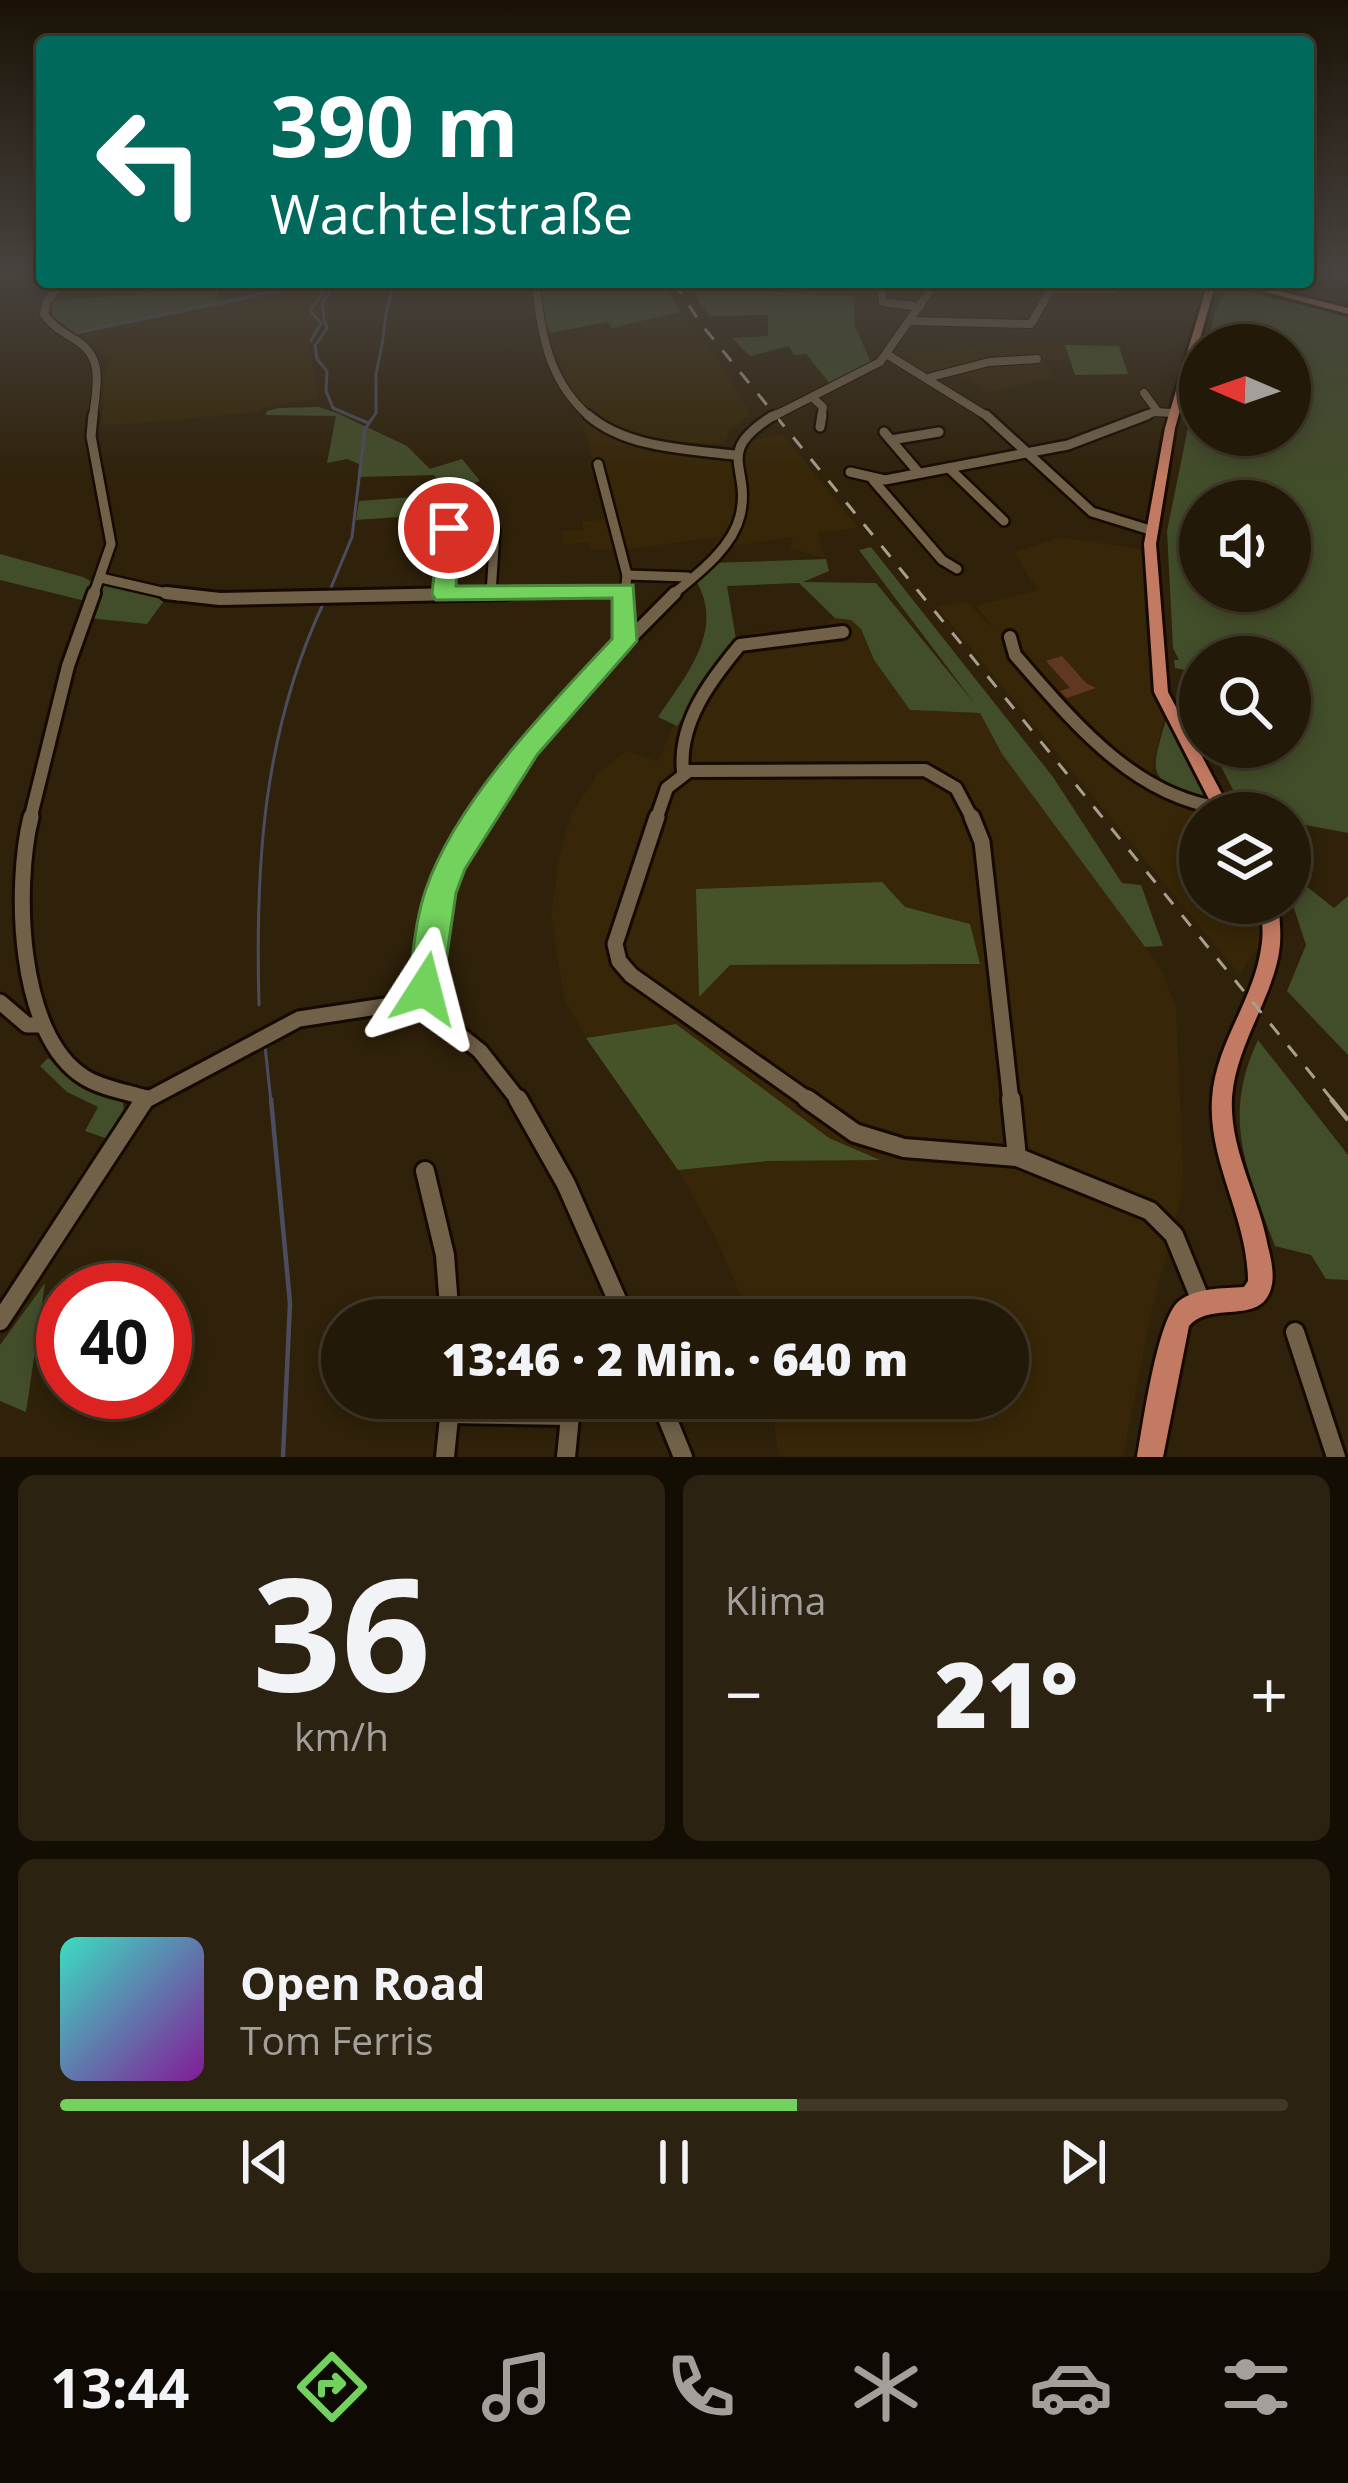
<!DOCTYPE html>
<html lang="de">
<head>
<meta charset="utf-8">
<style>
	:root { --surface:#231908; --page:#2b2212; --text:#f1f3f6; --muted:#a3a09c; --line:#403829; --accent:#73d25d }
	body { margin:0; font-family:"Open Sans",sans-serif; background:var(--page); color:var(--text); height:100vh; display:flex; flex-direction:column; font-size:45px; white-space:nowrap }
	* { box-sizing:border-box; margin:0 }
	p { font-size:39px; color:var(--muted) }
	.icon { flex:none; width:66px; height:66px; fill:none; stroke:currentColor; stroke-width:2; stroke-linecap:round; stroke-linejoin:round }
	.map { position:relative; height:1457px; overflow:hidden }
	.side { display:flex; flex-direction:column; gap:18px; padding:18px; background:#130e04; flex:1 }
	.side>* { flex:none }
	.top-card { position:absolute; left:36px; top:36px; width:1278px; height:252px; border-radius:12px; box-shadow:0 6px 18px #0003,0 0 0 3px var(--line); background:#00695c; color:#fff; overflow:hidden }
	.needle { width:78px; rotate:272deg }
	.fabs { position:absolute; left:1179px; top:324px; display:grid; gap:24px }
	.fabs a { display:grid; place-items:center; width:132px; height:132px; border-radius:50%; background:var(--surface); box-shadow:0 6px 18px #0003,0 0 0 3px var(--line); font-size:60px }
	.speed { position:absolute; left:36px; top:1263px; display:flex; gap:24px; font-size:60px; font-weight:700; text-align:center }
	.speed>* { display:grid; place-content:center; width:156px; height:156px; border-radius:50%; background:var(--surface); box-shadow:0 6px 18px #0003,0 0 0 3px var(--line); line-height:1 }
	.speed .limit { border:18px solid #d22; background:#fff; color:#111 }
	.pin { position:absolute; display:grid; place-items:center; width:102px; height:102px; color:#fff; margin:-51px; border:6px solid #fff; border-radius:50%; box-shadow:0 3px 12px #0007 }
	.me { position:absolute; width:132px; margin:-66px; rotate:9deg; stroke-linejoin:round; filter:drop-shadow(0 0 9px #0008) }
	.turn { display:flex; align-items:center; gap:42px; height:252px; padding:0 36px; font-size:54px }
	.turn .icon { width:156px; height:156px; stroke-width:2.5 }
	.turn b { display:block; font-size:84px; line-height:102px }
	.big { font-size:90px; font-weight:800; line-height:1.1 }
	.side .tile { flex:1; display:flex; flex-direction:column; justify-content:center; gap:18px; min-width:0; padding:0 42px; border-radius:18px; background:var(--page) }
	.side .dial { align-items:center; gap:0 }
	.dial b { font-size:156px; line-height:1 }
	.song { display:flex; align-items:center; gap:36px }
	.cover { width:144px; height:144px; border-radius:18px; background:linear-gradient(135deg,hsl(170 70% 55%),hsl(290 70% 35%)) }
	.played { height:12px; border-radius:6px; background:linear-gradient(90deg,var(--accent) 60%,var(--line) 60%) }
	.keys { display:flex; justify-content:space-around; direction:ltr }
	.heat { display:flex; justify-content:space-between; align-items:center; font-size:66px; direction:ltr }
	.side .tiles { flex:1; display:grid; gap:18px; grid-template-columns:1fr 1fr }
	.tile:last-child { grid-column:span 2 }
	.trip { position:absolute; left:321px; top:1299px; width:708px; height:120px; border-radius:60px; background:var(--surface); box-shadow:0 6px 18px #0003,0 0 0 3px var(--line); font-weight:800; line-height:120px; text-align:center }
	.tabs { display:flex; height:192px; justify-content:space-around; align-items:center; background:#0e0a03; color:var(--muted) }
	.tabs .icon { width:84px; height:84px }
	.tabs .current { color:var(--accent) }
	.tabs b { font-size:54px; color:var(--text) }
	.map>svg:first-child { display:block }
</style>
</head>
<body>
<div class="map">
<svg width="1348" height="1457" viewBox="0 0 1348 1457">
	<rect width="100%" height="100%" fill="#2f210a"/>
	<g fill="#372607" fill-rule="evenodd">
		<path d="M324,285l-8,47 -7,12 9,55 -55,8 -2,5 -159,14 3,-58 4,-5 -27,-30z"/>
		<path d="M680,312l38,47 32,54 -21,19 -4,12 -54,-2 -63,-18 -30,-24 -29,-59z"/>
		<path d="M1042,344l23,1 8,15h-29l9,17 -65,15 -29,-19 -26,7 -40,-24 4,-4z"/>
		<path d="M581,416l40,22 105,19 16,-15 40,-8 76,93 -40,6 7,25 -35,-9 3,-12 -83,12 8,-12 -89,12 -38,1 -2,-8 -26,3 -1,-14 21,-1v-9l26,-1z"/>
		<path d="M1061,537l84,13 9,139 11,26 -13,55 6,11 52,32h-10v90h58l5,38 -24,33 -302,-367 29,-6 30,30 -20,-25 62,-16 -24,-37z"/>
		<path d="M835,618l16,2 10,9 13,31 36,50 70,3 22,41 158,213 16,40 8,180 -32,122 -29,148h-344l-9,-59h238v-78h-257l-33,-78 -40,-72 90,-9 108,-2 -47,-21 -153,-114 -90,14 -22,-40 -13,-83 8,-56 12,-45 27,-40 28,-23 32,10 14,-32 64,-90 19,-7 62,-1zM697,889l208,18 65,17 9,40 -249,1 -31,30z"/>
	</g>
	<g fill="#424d2a" fill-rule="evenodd">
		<path d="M220,282h10l-10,6 -4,13 119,-19 -4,7 -5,-5 -250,50 -24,-18 1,-15 165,-14z"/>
		<path d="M664,282l16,30 -68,16 -4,-6 -59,11 -12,-49z"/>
		<path d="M766,282l2,10 86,4 1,30 17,39 -41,20 -25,-31 -12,1 -5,-9 -39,10 -18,-18 36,-2v-21l-58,1 -12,-16 -3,-16z"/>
		<path d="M1228,287l120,29v517l-58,-11v-9h-45l-34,-66h79v-90h-90v16l-25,-5 -1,-8h5l-6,-12 -6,-117 33,-162v66h90v-90h-83l9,-36zM1200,501h90v90h-90z"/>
		<path d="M279,408l40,-1 18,6 70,33 23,23 32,-10 18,22 -33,12 -13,-18 -76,2 1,-13 -12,-5 -20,4 9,-47 -70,-1 1,-4z"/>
		<path d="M441,495l3,19 -88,6 3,-19z"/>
		<path d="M871,547l182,230 69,106 19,2 22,61 -18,1 -143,-193 -22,-41 -70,-3 -36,-50 -13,-31 -10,-9 -16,-2 -36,-35 -72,3 9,53 -59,87 -19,-9c29,-43 68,-88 37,-138l17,-16 114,-4 3,12 -26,11 73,1 99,121 -116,-154z"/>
		<path d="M0,554l83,23 9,5 -7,19 -85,-21z"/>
		<path d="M102,582l64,16 -19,26 -59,-6z"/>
		<path d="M1166,719l41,79 -11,6c-50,-30 -45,-30 -30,-85z"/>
		<path d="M1293,876l41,32 14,-12v159l-61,-64 19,-46 -16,-49z"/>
		<path d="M1258,1040l90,115v125l-22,-1 -15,-24 -36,-9c-28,-76 -54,-128 -17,-206z"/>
		<path d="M48,1058l37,29 37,13c6,15 -5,26 -14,39l-23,-8 13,-24 -31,-15 -27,-26z"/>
		<path d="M45,1283l-19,129 -26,-11v-56z"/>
	</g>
	<g fill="#465328">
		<path d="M1065,345l54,1 9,28 -53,1z"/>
		<path d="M882,882l23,25 65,17 10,40 -250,1 -31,32 -3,-108z"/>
		<path d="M676,1024l153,114 51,22 -112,1 -90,9 -92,-132z"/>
	</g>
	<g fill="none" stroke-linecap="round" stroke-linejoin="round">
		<g stroke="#4b4d5e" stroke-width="3">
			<path d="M299,282l5,6 20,3 -14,20 11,12 -10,18"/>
			<path d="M393,288l2,-6"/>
			<path d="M386,313l6,-23"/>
			<path d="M324,317l-2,-13 7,-11"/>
			<path d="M76,333l242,-51"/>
			<path d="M383,337l3,-21"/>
			<path d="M317,343l10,-15 -3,-8"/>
			<path d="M315,345l2,14 9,11"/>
			<path d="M327,372l-1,19 7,17 35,15"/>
			<path d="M330,590l22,-53 13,-108 11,-16v-39l7,-34"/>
			<path d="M259,1005c-4,-140 4,-272 64,-401"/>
			<path d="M265,1046l6,56"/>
		</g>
		<path stroke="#4b4d5e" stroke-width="4.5" d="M271,1099l19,204 -7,154"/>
	</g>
	<path fill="#603723" d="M1062,656l24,27 10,5 -29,10 -7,-7 10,-3 -24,-27z"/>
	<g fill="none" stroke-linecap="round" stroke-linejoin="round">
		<defs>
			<g id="minor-far4">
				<path d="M62,282l-15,19 -3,13c8,12 17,17 30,25 32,18 22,48 19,79"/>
				<path d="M535,282c8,55 12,98 56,136"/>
				<path d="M880,282l3,20 37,5"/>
				<path d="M1051,289h64"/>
				<path d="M910,321l121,3 20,-35 -2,-7"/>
				<path d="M888,355l102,63"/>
				<path d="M931,377l58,-15 48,-3"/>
				<path d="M1144,393l14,19"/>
				<path d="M813,398l10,9 -2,11"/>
				<path d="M782,412l98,-50 56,-80"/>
				<path d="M1139,418l15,-6 20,1"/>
			</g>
			<g id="minor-far3">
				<path d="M588,415c38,33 98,34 146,40"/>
				<path d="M986,415l106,97 58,18"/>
				<path d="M820,427l2,-12"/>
				<path d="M884,432l35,41"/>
				<path d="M891,440l48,-8"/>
				<path d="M598,464l29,111 -2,21"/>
				<path d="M949,468l55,53"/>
				<path d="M850,472l35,8 183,-35 79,-30"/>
				<path d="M873,480l69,80 15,9"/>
				<path d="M627,575l61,2"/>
				<path d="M101,578l78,18"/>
				<path d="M444,594l5,-66"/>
				<path d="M491,594l4,-63"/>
				<path d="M93,596l18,-52 -20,-108 2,-21"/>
				<path d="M373,596l251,-6"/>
				<path d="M671,596c25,-21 61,-47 69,-80 12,-49 -27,-62 31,-99"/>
			</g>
			<g id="minor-far2">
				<path d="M166,593l54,6 287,-6"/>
				<path d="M1010,637l5,18c56,64 118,142 207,153"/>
				<path d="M624,641l1,-48"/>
				<path d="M683,772c-5,-49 27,-91 57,-127l103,-13"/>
				<path d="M30,820l38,-154 26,-73"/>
				<path d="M475,820l82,-108 118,-119"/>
				<path d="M656,820l11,-32 22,-17 236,-1 31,18 17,32"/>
			</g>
			<g id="minor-far1">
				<path d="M31,817c-17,69 -14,218 53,260 17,11 43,15 62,21"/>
				<path d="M657,817l-42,127 4,17 12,14 180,127"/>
				<path d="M972,817l10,25 29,260"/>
				<path d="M417,1001l8,-12 15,-96 36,-76"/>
				<path d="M417,1001l63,50 40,51"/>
				<path d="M0,1002l27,23h15"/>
				<path d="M143,1102l156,-83 118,-18"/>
			</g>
			<g id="minor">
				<path d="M518,1099l48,85 60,136"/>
				<path d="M807,1099l48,34 49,15 113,9"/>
				<path d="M1011,1099l6,58"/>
				<path d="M1017,1157l133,54 24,24 27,66"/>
				<path d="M425,1171l20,84 5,65"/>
				<path d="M0,1321l145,-222"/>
				<path d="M1295,1332l41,125"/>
				<path d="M659,1398l24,59"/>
				<path d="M452,1414l118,2"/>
				<path d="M445,1457l6,-59"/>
				<path d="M566,1457l4,-41 24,-18"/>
			</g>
			<g id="major">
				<path d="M1208,282h8l-41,146 -19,116 12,148 64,121h-16l-62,-121 -10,-148 21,-116z"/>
				<path d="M1229,282h14l105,26v6z"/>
				<path d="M1260,903h18c2,19 4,36 0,55 -10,47 -42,89 -46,139 -3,53 27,99 36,150 3,11 6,26 4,37 -8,44 -59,15 -83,42l-26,131h-26c6,-32 20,-138 42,-156 18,-14 43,-12 65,-14l4,-6c0,-63 -40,-119 -36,-182 3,-54 41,-97 49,-150 3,-16 1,-30 -1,-46z"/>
			</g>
		</defs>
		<use href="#minor-far4" stroke="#160a00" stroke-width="10"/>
		<use href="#minor-far3" stroke="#160a00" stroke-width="14"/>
		<use href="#minor-far2" stroke="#160a00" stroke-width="18"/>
		<use href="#minor-far1" stroke="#160a00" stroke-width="21"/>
		<use href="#minor" stroke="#160a00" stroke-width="24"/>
		<use href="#major" stroke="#160a00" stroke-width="6"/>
		<use href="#minor-far4" stroke="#716149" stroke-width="8"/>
		<use href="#minor-far3" stroke="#716149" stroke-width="9"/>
		<use href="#minor-far2" stroke="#716149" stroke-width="12"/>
		<use href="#minor-far1" stroke="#716149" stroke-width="15"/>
		<use href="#minor" stroke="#716149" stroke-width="18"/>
		<use href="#major" fill="#c37a62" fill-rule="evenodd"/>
		<path stroke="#aa9e8d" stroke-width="3" stroke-dasharray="14 14" stroke-linecap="butt" d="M674,282l27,42 633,778"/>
		<path stroke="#aa9e8d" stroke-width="4.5" stroke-dasharray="33 33" stroke-linecap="butt" d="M1331,1099l17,21"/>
		<defs>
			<path id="minor-bridge-far1" d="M771,417l11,-5"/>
			<path id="minor-bridge" d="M771,417l5,-2"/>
		</defs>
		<use href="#minor-bridge-far1" stroke="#160a00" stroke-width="10" stroke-linecap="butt"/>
		<use href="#minor-bridge" stroke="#160a00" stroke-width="14" stroke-linecap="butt"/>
		<use href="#minor-bridge-far1" stroke="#716149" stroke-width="8"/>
		<use href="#minor-bridge" stroke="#716149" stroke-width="9"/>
	</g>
	<linearGradient id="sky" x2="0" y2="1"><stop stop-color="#1a1206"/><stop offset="0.57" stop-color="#47433e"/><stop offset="1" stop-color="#47433e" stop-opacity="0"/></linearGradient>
	<rect width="1348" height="479" fill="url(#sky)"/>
	<path fill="#73d25d" stroke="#4b883c" stroke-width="3" d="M449,522l11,6 -4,58 177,-1 4,56 -100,114 -72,114 -9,24 -14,96 -5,12 -12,5 -12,-5 -5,-12c5,-32 7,-69 18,-100 30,-88 123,-183 186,-250v-41l-176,2 -4,-6 7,-66z"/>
</svg>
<div class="fabs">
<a><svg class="needle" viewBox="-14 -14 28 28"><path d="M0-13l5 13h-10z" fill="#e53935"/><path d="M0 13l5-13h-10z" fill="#a3a09c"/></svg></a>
<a><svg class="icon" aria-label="sound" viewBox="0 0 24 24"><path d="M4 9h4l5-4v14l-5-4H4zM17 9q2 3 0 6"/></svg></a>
<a><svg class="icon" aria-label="search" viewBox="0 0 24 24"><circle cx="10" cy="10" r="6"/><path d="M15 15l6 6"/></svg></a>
<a><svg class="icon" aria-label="layers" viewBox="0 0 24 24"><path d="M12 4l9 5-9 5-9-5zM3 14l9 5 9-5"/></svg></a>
</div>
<div class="speed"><div class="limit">40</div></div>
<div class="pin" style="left:449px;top:528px;background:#d93025"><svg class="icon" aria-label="arrive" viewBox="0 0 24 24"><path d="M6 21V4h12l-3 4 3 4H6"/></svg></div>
<svg class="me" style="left:425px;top:989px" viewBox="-20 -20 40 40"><path d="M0-17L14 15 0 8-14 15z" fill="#73d25d" stroke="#fff" stroke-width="4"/></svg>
<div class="trip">13:46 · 2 Min. · 640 m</div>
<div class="top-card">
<div class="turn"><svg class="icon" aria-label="left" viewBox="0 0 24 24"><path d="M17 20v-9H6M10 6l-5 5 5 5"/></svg><div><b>390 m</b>Wachtelstraße</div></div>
</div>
</div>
<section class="side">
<div class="tiles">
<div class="tile dial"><b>36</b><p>km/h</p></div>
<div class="tile"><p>Klima</p>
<div class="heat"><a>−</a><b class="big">21°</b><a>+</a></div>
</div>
<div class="tile">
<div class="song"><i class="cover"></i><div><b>Open Road</b><p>Tom Ferris</p></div></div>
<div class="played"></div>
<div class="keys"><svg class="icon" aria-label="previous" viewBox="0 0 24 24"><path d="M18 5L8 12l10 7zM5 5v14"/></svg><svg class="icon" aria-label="pause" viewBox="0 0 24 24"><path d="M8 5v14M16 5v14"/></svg><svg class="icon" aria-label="next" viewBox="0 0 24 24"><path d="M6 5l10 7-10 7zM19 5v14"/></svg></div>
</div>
</div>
</section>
<nav class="tabs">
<b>13:44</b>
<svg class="icon current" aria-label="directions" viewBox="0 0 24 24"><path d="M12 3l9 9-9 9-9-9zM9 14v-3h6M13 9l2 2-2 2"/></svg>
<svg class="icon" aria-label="music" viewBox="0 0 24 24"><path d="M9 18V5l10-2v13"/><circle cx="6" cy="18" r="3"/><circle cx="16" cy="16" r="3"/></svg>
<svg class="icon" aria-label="phone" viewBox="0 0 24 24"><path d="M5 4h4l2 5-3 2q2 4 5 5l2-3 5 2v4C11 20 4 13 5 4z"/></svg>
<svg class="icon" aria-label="climate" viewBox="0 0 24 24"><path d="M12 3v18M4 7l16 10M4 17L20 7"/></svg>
<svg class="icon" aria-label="car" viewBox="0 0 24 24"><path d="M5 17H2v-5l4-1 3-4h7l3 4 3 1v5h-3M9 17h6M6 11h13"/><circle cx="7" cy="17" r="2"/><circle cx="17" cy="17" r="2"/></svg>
<svg class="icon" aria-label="filters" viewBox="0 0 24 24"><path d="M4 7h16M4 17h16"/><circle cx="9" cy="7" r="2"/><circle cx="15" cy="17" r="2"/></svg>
</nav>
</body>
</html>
